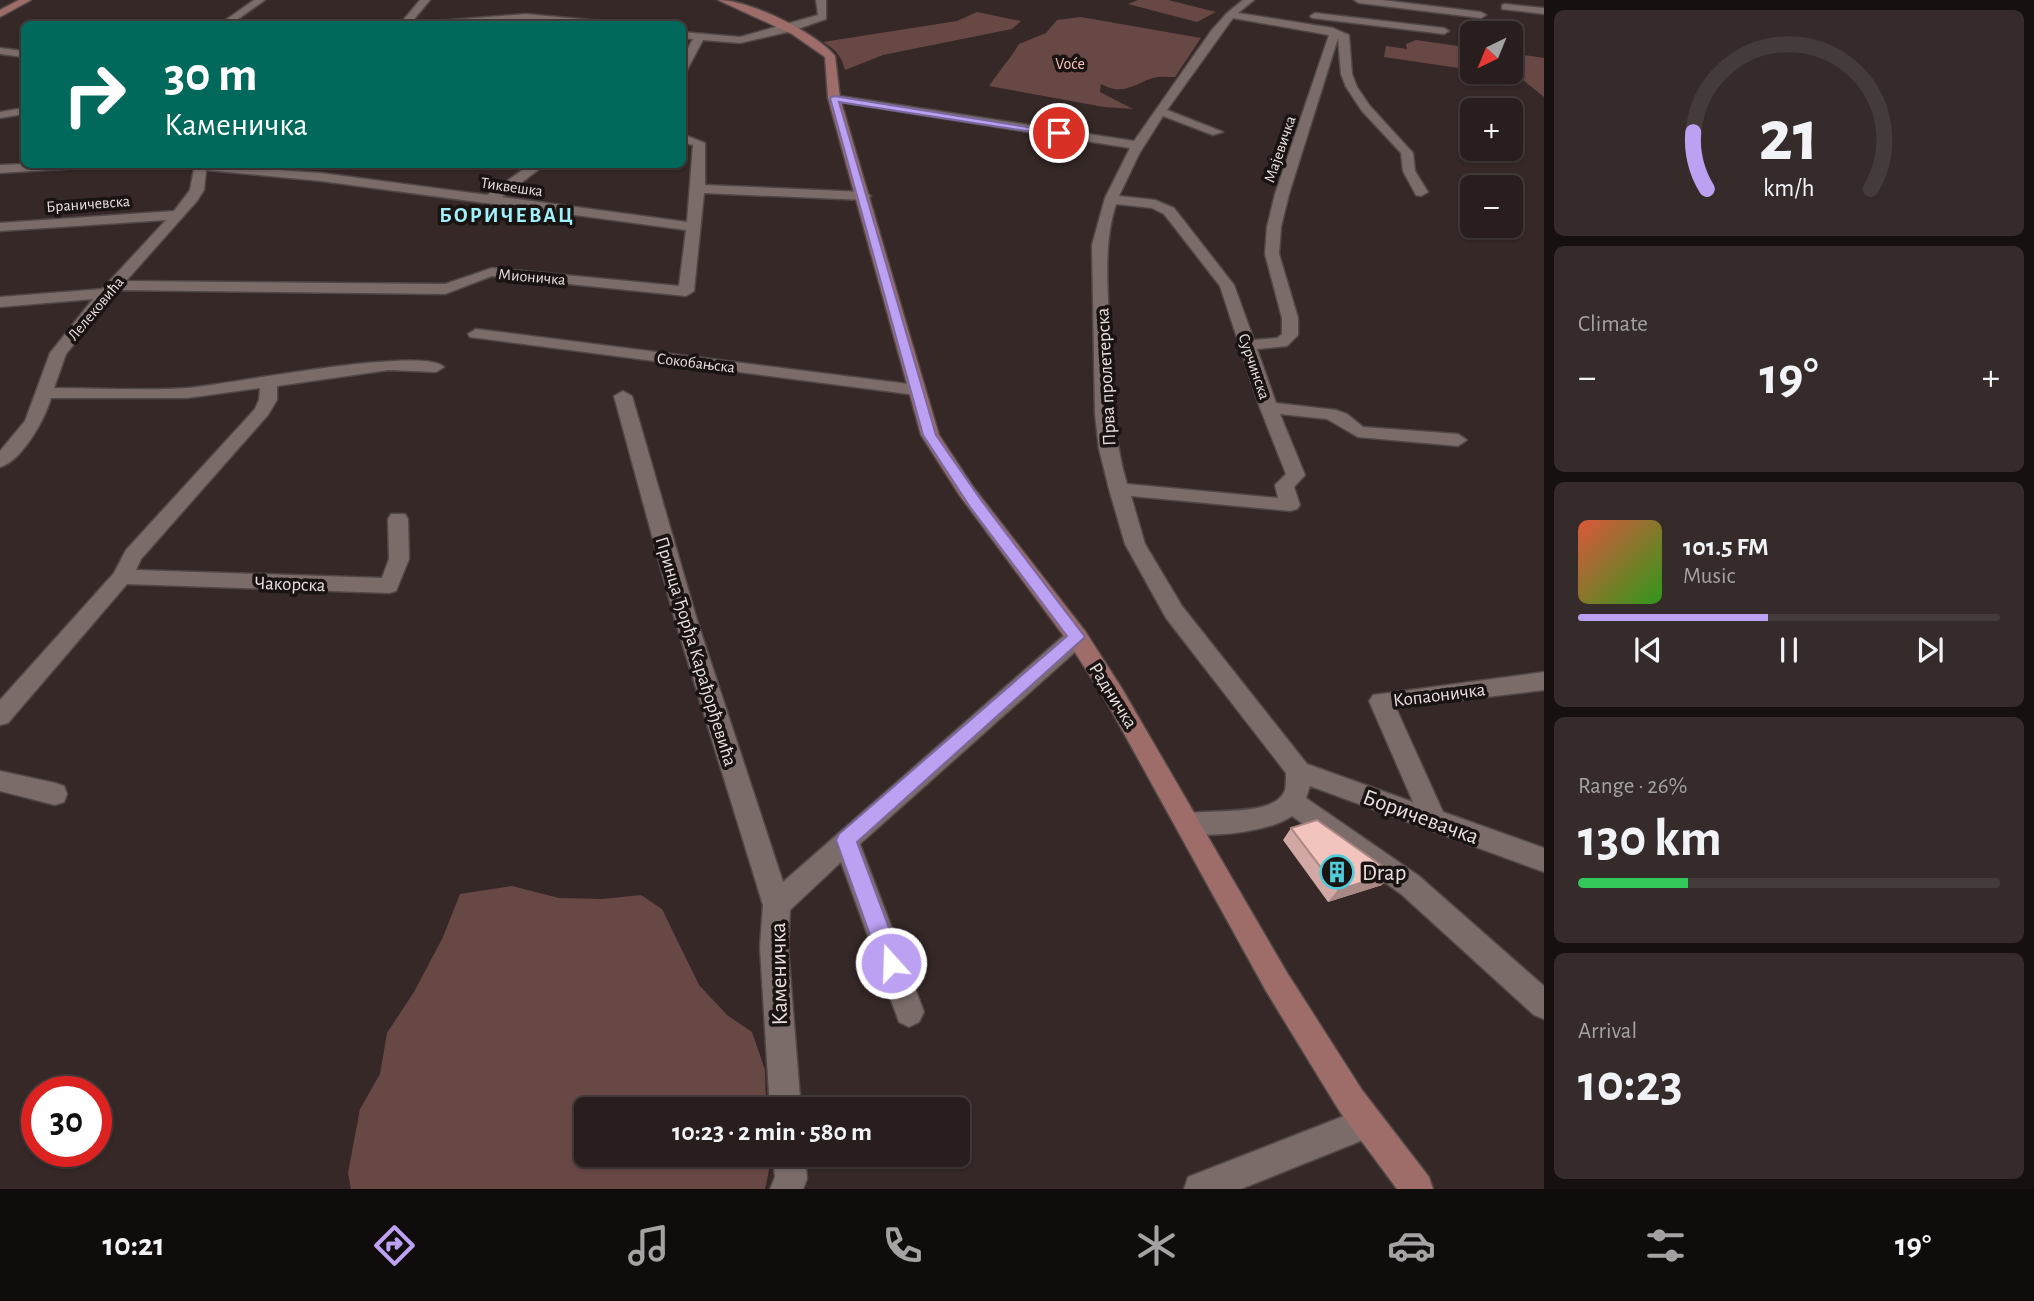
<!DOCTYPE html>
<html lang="en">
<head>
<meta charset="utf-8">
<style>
	:root { --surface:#281e1d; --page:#342b2a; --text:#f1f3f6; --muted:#a5a2a4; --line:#443c3b; --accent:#bca0f2 }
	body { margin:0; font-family:"Alegreya Sans",sans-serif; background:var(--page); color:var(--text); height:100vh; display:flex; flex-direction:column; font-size:26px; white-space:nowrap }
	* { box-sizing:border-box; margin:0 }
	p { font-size:23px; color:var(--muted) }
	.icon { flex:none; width:38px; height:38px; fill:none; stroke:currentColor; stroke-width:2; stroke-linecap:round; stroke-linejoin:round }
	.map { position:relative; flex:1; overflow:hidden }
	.panel { display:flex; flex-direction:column; gap:10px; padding:10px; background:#161010; width:490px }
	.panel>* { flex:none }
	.guide { position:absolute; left:21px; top:21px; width:665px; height:147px; border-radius:10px; box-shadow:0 2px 5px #0004,0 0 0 2px var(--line); background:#00695c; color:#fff; overflow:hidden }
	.needle { width:46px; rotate:223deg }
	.tools { position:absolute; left:1460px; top:21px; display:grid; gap:14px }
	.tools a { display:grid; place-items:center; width:63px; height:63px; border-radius:10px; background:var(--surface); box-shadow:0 2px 5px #0004,0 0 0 2px var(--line); font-size:35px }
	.speed { position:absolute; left:21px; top:1076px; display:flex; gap:14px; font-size:35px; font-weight:700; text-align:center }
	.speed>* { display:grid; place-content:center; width:91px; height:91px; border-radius:50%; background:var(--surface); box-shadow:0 2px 5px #0004,0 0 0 2px var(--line); line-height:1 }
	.speed .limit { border:10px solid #d22; background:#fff; color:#111 }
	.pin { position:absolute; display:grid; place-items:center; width:60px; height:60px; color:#fff; margin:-30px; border:4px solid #fff; border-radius:50%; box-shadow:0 2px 7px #0007 }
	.me { position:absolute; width:77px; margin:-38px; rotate:340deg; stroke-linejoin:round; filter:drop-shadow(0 0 5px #0008) }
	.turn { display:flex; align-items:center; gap:24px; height:147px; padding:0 28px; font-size:32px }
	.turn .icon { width:91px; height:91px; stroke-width:2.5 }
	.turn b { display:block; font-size:49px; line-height:60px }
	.big { font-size:52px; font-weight:700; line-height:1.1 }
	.panel .card { flex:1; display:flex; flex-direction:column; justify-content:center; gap:10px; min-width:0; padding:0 24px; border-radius:10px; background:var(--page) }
	.panel .dial { align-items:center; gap:0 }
	.dial svg { height:182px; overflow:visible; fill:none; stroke:var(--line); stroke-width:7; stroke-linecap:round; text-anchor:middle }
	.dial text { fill:var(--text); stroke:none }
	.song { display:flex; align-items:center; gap:21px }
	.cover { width:84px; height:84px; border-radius:10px; background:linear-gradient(135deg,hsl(10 70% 55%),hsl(110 70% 35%)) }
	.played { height:7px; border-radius:4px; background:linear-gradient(90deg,var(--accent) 45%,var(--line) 45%) }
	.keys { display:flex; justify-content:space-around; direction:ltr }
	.heat { display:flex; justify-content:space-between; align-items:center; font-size:38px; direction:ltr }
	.charge { height:10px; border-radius:5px; background:linear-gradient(90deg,#34c759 26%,var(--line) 0) }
	.trip { position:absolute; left:574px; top:1097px; width:396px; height:70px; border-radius:10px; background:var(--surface); box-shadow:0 2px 5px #0004,0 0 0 2px var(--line); font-weight:700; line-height:70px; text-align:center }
	.menu { display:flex; height:112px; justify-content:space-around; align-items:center; background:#100c0c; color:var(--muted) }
	.menu .icon { width:49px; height:49px }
	.menu .active { color:var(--accent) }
	.menu b { font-size:32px; color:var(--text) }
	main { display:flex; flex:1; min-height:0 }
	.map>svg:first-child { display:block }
</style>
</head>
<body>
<main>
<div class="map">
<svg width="1544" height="1189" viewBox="0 0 1544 1189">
	<rect width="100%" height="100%" fill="#352827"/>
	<g fill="#684845">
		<path d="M1138,0h30l48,12 -19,10 -69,-18z"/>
		<path d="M977,12l44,9 -9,8 -129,26 -38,15c-4,-15 -9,-20 -22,-28l134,-21z"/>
		<path d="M1081,17l120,21 -26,39c-7,0 -16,-1 -22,1 -21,7 -30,18 -52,6l-1,8 33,17 -29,-2 -115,-21c10,-15 21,-27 30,-42l27,-11 11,-13z"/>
		<path d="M1416,40l56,8v22l-88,-13 2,-11 21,3 -1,-5z"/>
		<path d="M1510,53l34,5v39l-26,-21 -32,-4h24z"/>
		<path d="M512,886l47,12 43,1 39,-4 21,14 37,76 28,30 25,17 13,38 1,39 -180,1v45h182l1,15 -4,19h-414l-3,-16 12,-64 20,-35 7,-41 27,-41 29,-55 17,-43z"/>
	</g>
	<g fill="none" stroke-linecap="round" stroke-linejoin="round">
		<defs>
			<g id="street">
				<path d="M254,0h11l-34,24h-11z"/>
				<path d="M420,0h10l-20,24h-10z"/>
				<path d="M816,0h10v19l-34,12 -52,12 -37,-3 -16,30 -5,3v-14l11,-20 -11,-1v-6l58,5 78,-22z"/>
				<path d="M1243,0h11l-16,13 95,15 16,7 3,39 5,13 13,19 43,47 2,18 13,21 -7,4 -5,-1 -13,-24 -2,-18 -39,-42 -16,-24 -5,-13 -3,-36 -49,156 -8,33 -2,27 19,64v17l-11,11 -30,3 19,54 60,7 11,4 16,13 95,7 9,6 -9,6 -100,-9 -31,-18 -47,-5 25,61 -11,12 6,18 -3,4 -7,2 -159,-15 14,48 37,62 125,158 106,38 -44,-101 4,-6 171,-23v18l-148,18 47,104 101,36v24l-234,-86 -4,12 113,78 125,110v33l-10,-4 -133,-121 -109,-78c-22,16 -88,24 -113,15l-4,-8 4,-8c23,-8 96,4 106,-25 1,-5 1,-11 1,-17l-120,-155 -41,-74 -16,-55 -10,-40 -4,-35 -3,-169 13,-47 25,-50 -296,-47 -6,-3 6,-3 300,46 77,-110 16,-18zM1233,18l96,17 -54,159 -8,33 -2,27 17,64v16l-5,4 -23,2 -20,-55 -60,-77 -19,-8 -36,-4 20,-42 24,-38 50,19 10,-3 -56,-22zM1116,204l36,4 12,6 56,72 40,122 26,66 -11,11 3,13 -151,-14c-15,-52 -16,-103 -18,-156 -1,-43 -6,-83 7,-124z"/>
				<path d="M1354,0h28l99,12 5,3 -5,3 -122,-15z"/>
				<path d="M1505,4l39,4v6l-42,-5v-4z"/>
				<path d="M1315,13l129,15 5,3 -5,3 -132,-16 -2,-2z"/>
				<path d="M526,14l75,7 5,3 -80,-4 -93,4 5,-3z"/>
				<path d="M0,48l24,3v6l-24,-3z"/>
				<path d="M24,108v6l-24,4v-6z"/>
				<path d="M682,134l23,9v42l159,7 7,4 -7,4 -160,-7 -10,98 -8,5 -194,-20 -47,18 -327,-4 -52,64 -12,34c44,0 89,3 133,0 39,-3 237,-43 257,-21l-8,5 -47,-2 -112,16v14l-9,15 -127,144 -5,11 246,8 7,-19 -1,-40 3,-5h14l3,5 1,40 -13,32 -7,2 -262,-9 -119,139 -8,2v-25l114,-127 12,-23 129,-141 4,-9 1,-12 -73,10h-136c-6,21 -29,63 -51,69v-16l25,-30 25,-68 43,-54 -93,8v-10l102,-8 64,-69 -166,11v-8l174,-12 16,-21 5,-26 126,9 166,22 44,-31h15l-44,33 185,25 6,-77 -11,-3zM206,170l115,11 365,49 -7,56 -187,-18 -47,16 -319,-3 71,-80 7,-11z"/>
				<path d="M24,164h61l-6,4 -79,5v-8z"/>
				<path d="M476,329l440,56 9,5 -9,5 -446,-58 -2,-3z"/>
				<path d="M623,391l9,5 65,224 86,262 286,-251 8,-2 8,2 3,6 -3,6 -225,201 64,168 -5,10 -10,5 -10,-5 -58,-160 -51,48 -2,37 13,163h-31l-10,-163 3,-42 -88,-285 -61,-224z"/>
				<path d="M0,771l55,12 9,3 3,8 -3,8 -9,3 -55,-14z"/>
				<path d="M1367,1107l11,5 5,11 -5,11 -137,55h-57l4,-12z"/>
				<path d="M773,1155h32l2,24 -4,10h-33l5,-12z"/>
			</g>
			<g id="secondary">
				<path d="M19,0h12l-31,17v-7z"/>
				<path d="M718,0c31,0 97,32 117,56l5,42 99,337 35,53 111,143 36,56 165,284 76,119 67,87 4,12h-36l-57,-77 -74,-121 -161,-292 -36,-56 -109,-147 -39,-61 -93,-337 -3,-41 -33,-23z"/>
			</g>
		</defs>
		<use href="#street" stroke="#514746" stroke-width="3"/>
		<use href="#secondary" stroke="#514746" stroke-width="3"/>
		<use href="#street" fill="#7b6c6a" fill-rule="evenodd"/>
		<use href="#secondary" fill="#9e6d69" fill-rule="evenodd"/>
	</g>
	<path fill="#d1a8a3" d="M1291,828l91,57 -54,17 -45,-62z"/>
	<path fill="#aa8885" d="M1392,873l-10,12 -54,17 10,-12z"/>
	<path fill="#f3c3be" stroke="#aa8885" stroke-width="2" d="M1317,820l75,53 -54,17 -47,-62z"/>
	<path fill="#bca0f2" stroke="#7a689d" stroke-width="2" d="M834,96l230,37 -5,3 -220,-34 97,333 45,65 104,137 -228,205 45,121 -4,7 -7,3 -8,-3 -3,-7 -44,-123 3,-6 228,-198 -97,-129 -47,-72 -93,-337z"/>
	<defs>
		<symbol id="building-ring" viewBox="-11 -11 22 22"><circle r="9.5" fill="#191312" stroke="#52cbd9" stroke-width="1.5"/><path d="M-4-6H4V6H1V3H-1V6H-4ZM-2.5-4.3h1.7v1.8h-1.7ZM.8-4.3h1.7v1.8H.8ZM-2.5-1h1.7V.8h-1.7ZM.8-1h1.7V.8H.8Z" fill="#52cbd9"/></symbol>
	</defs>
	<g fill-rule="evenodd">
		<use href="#building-ring" x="1318" y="853" width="38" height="38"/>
	</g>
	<g text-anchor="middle" stroke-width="7" stroke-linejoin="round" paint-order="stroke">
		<g font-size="16" fill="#fdc3bc" stroke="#191312">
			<text x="1070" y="69">Voće</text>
		</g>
		<g font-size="16" fill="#e8dfde" stroke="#191312">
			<text transform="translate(1279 149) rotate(-71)" y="6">Мајевичка</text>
			<text transform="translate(512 186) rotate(8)" y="6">Тиквешка</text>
			<text transform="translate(88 203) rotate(-4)" y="6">Браничевска</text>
			<text transform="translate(532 276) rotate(5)" y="6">Мионичка</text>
			<text transform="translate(95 308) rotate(-50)" y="6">Лелековића</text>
			<text transform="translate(696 362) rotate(7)" y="6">Сокобањска</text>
			<text transform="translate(1255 366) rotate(71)" y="6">Сурчинска</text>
		</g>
		<g font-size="19" fill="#e8dfde" stroke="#191312">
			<text transform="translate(1105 377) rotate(-93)" y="7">Прва пролетерска</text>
			<text transform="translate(290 583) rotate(2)" y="7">Чакорска</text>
			<text transform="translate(697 651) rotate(73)" y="7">Принца Ђорђа Карађорђевића</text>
			<text transform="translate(1439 694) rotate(-7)" y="7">Копаоничка</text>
			<text transform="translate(1114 695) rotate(58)" y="7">Радничка</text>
		</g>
		<g font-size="21" font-weight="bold" letter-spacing="2" fill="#9ff0fa" stroke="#191312">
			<text x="507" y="222">БОРИЧЕВАЦ</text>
		</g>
		<g font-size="23" fill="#e8dfde" stroke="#191312">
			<text transform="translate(1421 816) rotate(20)" y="8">Боричевачка</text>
			<text transform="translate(778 974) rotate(-91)" y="8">Каменичка</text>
		</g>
		<g font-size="23" fill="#e8dfde" stroke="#191312" text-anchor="start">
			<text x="1362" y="880">Drap</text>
		</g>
	</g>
</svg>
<div class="tools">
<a><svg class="needle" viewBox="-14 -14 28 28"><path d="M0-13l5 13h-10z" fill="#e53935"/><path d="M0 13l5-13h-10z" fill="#a5a2a4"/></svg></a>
<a>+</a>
<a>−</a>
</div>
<div class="speed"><div class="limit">30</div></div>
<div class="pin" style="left:1059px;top:133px;background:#d93025"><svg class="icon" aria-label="arrive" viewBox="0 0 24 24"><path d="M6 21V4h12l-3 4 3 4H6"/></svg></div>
<svg class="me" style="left:891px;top:963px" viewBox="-20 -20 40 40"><circle r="17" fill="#bca0f2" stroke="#fff" stroke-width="3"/><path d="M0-11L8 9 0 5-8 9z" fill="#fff"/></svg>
<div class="trip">10:23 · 2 min · 580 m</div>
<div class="guide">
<div class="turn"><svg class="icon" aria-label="right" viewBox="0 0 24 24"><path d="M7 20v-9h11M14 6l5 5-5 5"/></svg><div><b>30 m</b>Каменичка</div></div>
</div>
</div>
<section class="panel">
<div class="card dial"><svg viewBox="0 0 100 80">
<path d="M14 69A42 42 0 1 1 86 69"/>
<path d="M14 69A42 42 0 0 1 8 44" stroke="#bca0f2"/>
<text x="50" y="56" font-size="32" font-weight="700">21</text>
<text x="50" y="72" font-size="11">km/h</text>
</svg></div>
<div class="card"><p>Climate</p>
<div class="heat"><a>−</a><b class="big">19°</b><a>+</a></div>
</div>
<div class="card">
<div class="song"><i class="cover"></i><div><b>101.5 FM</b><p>Music</p></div></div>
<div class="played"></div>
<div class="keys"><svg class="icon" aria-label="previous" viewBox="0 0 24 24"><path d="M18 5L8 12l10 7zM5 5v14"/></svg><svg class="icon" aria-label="pause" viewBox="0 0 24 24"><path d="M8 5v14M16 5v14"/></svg><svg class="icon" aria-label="next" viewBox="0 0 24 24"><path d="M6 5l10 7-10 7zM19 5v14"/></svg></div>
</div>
<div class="card"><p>Range · 26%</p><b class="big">130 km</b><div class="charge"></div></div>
<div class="card"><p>Arrival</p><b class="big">10:23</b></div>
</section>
</main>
<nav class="menu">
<b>10:21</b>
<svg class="icon active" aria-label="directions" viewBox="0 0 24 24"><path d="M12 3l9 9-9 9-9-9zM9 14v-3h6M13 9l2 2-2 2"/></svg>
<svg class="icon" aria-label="music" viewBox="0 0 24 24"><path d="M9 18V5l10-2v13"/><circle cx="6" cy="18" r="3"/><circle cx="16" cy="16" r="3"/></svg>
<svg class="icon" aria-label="phone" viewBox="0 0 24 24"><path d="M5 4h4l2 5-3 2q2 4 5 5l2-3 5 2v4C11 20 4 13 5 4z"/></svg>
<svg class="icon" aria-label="climate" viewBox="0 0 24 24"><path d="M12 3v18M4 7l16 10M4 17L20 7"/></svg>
<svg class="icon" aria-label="car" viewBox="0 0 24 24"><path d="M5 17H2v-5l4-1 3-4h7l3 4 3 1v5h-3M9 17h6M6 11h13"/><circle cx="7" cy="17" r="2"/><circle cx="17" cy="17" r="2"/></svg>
<svg class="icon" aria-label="filters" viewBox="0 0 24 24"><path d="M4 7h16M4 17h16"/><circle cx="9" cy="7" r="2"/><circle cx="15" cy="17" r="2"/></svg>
<b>19°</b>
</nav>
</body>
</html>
